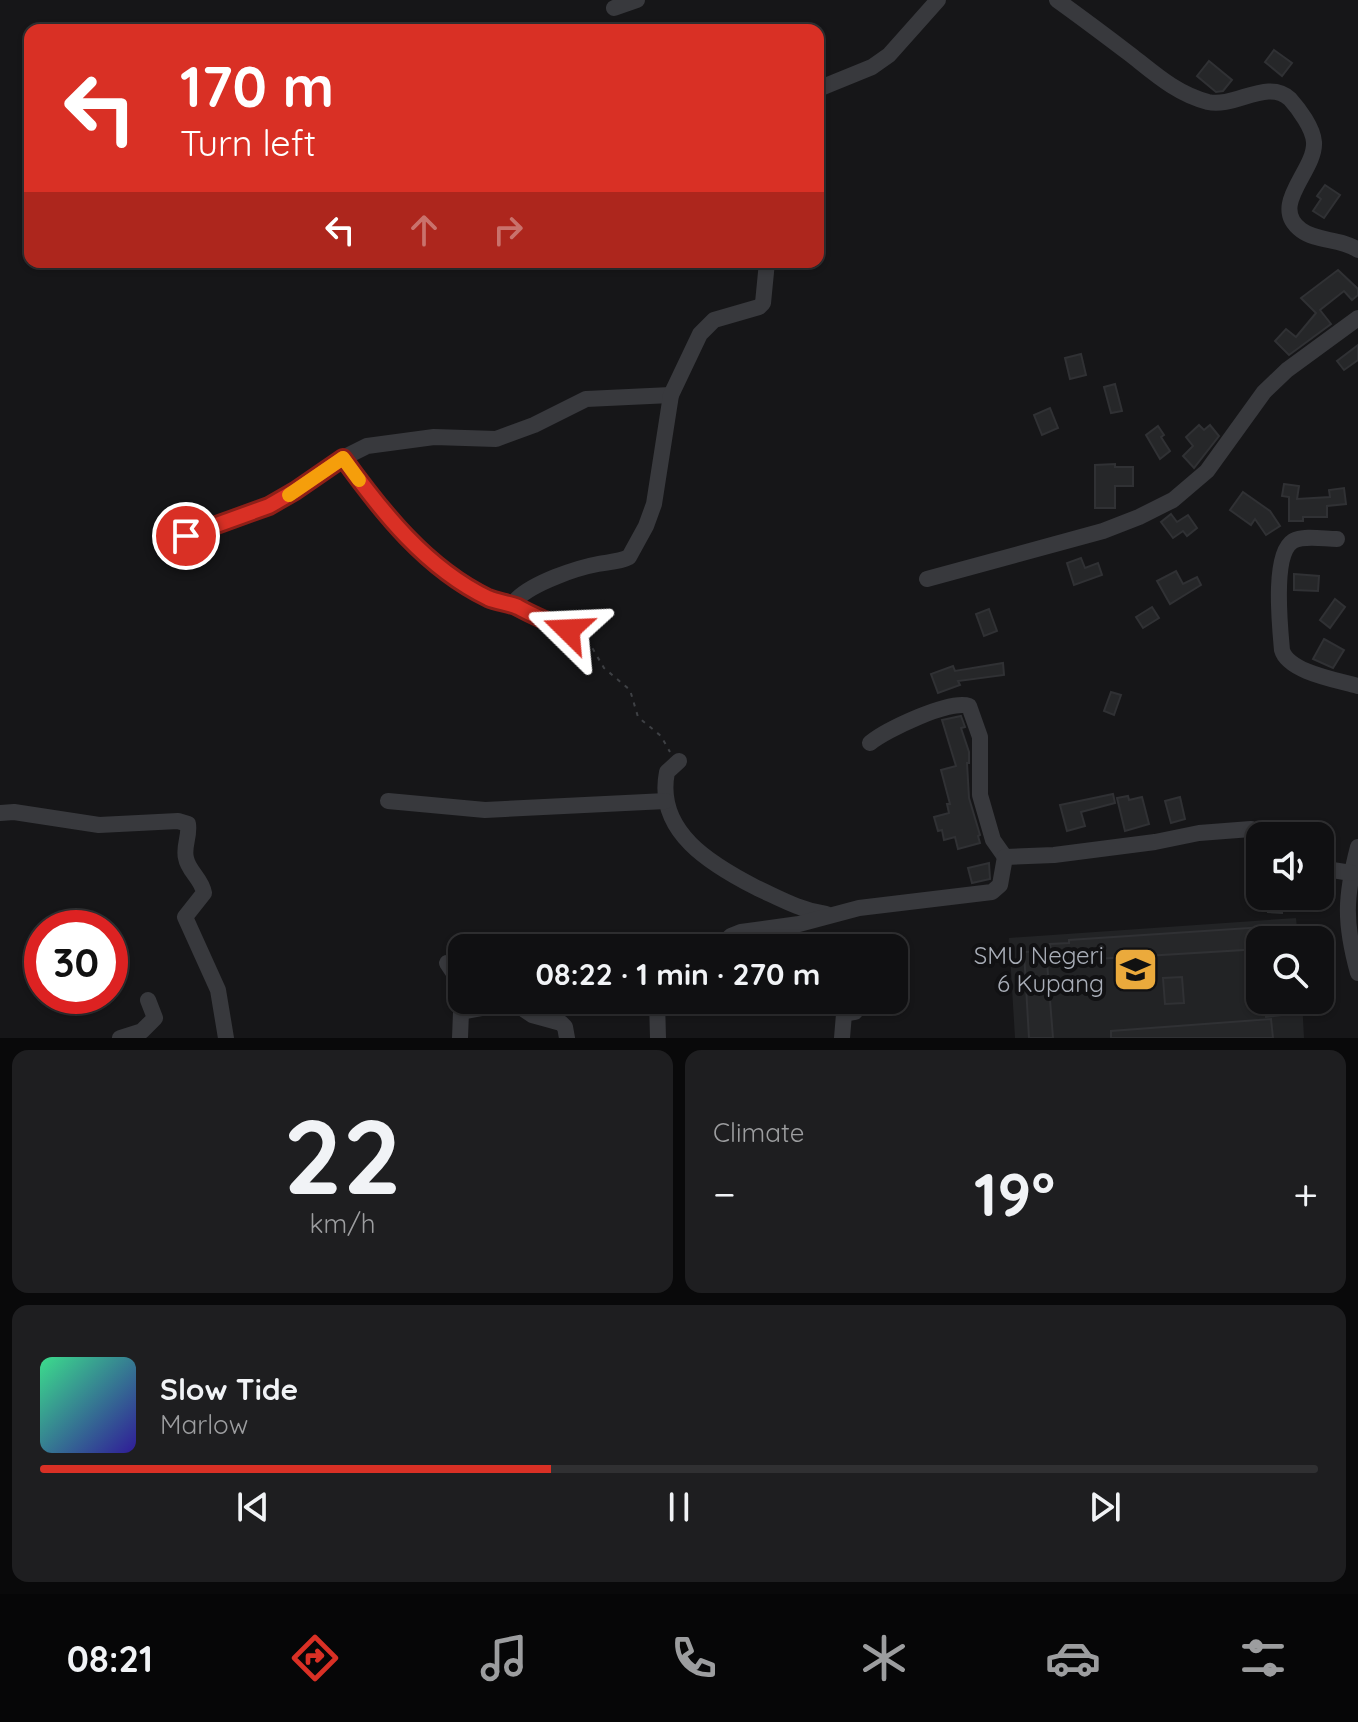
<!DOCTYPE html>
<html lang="en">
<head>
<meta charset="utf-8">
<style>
	:root { --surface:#101012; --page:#1e1e20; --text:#f1f3f6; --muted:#9c9d9f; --line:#303032; --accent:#d93025 }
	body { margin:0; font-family:Quicksand,sans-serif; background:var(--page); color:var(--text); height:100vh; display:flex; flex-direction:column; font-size:30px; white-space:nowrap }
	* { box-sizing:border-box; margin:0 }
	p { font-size:26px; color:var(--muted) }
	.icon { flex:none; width:44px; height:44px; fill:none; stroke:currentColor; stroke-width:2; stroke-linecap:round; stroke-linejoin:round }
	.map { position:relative; height:1038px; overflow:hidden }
	.drawer { display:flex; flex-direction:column; gap:12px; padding:12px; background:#09090a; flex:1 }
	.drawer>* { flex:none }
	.hud { position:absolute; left:24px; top:24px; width:800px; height:244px; border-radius:16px; box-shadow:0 2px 6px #0004,0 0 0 2px var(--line); background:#d93025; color:#fff; overflow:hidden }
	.buttons { position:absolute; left:1246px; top:822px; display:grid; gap:16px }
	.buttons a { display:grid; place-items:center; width:88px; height:88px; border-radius:16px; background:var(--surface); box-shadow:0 2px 6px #0004,0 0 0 2px var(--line); font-size:40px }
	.speed { position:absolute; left:24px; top:910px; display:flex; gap:16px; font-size:40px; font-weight:700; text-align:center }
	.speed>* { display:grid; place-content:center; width:104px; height:104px; border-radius:50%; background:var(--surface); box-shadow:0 2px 6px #0004,0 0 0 2px var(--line); line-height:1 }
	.speed .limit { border:12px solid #d22; background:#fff; color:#111 }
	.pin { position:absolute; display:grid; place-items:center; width:68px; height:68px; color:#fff; margin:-34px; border:4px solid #fff; border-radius:50%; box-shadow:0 2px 8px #0007 }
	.me { position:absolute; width:88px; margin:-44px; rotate:291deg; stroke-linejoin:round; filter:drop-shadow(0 0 6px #0008) }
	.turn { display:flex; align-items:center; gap:28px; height:168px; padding:0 24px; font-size:36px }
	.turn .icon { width:104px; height:104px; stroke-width:2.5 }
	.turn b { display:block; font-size:56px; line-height:68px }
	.lanes { display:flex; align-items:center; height:76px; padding:0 24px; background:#0003; justify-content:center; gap:40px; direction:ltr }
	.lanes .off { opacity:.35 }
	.big { font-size:60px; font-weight:700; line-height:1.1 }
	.drawer .tile { flex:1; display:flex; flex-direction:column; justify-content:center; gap:12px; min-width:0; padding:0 28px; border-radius:16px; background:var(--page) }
	.drawer .dial { align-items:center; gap:0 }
	.dial b { font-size:104px; line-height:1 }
	.song { display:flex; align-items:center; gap:24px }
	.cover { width:96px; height:96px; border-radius:12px; background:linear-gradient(135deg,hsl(150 70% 55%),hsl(250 70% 35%)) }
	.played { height:8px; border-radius:4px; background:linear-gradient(90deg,var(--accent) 40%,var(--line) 40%) }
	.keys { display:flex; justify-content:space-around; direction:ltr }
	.heat { display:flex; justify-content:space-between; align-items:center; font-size:44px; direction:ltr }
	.drawer .tiles { flex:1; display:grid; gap:12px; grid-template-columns:1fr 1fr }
	.tile:last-child { grid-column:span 2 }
	.trip { position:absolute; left:448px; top:934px; width:460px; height:80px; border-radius:16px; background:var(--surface); box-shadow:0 2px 6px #0004,0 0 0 2px var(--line); font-weight:700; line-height:80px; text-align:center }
	.menu { display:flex; height:128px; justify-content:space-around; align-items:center; background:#060607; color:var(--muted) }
	.menu .icon { width:56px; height:56px }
	.menu .active { color:var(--accent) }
	.menu b { font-size:36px; color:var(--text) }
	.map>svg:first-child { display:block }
</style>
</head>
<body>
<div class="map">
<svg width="1358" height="1038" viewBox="0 0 1358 1038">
	<rect width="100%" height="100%" fill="#161618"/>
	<path fill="#222325" d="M1296,918l2,22h-38v60h42l2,38h-289l-6,-100z"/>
	<g fill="#262729" stroke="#303134" stroke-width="2">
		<path d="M1274,50l18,13 -10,13 -17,-14z"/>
		<path d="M1209,61l23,19 -9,11 -7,1 -19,-16z"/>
		<path d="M1325,185l15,10 -16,23 -11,-7 8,-12 -4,-3z"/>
		<path d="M1338,270l20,19v6l-6,5 -8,-9 -24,19 11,14 -42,31 -14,-14 11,-12 10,8 20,-24 -15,-15z"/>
		<path d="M1358,345v15l-14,10 -7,-9z"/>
		<path d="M1081,354l5,21 -16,4 -5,-21z"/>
		<path d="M1115,384l7,27 -11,2 -7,-26z"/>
		<path d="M1050,408l8,20 -16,7 -8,-20z"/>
		<path d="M1199,425l5,5 6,-5 9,11 -25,32 -11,-12 10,-10 -7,-9z"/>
		<path d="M1158,426l6,9 -3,2 9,14 -10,8 -14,-24z"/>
		<path d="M1115,464v3h18v19h-18v22h-20v-43z"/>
		<path d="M1284,484l15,2 -2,13 33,-2 -1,-7 15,-2 2,16 -19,2v11h-24v4h-14v-24l-7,-1z"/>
		<path d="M1243,492l27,19 10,15 -14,9 -11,-16 -4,6 -21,-15z"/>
		<path d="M1171,514l6,8 11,-7 9,13 -10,8 -4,-5 -10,7 -12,-16z"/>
		<path d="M1081,558l4,10 13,-5 4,12 -28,10 -7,-22z"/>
		<path d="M1176,571l7,13 14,-7 4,8 -31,19 -13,-23z"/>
		<path d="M1294,574l25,2 -1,15 -24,-1z"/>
		<path d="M1335,599l10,8 -15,21 -10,-8z"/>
		<path d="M1152,607l7,11 -16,10 -7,-11z"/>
		<path d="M989,609l8,22 -13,5 -8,-22z"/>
		<path d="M1324,639l20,11 -11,18 -20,-9z"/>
		<path d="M1003,663l1,12 -46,6 2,4 -22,8 -7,-19 22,-8 2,5z"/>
		<path d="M1111,692l10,3 -7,20 -10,-4z"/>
		<path d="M961,716l4,11 -4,1 8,24v11h-2l2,35 11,37 -2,1 2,7 -22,6 -3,-12 -11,3 -2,-10 -4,1 -4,-14 15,-4 -2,-9h3l-9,-34 15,-4 -14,-46z"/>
		<path d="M1113,794l2,9 -34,9 4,14 -18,5 -7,-26z"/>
		<path d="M1128,796l1,4 13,-3 7,27 -24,7 -8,-33z"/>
		<path d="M1180,797l5,22 -14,4 -6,-22z"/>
		<path d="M989,863l1,16 -18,4 -4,-15z"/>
		<path d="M1268,896h14v17l-14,-1z"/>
		<path d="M1264,927l1,13h-5v9l-213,13 6,76h-24l-5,-86 27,-1 -1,-7 19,-1v-3z"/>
		<path d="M1182,977l2,26 -19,1 -2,-26z"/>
		<path d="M1265,1000h16l2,15 -17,2z"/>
		<path d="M1271,1019l2,19h-162v-7z"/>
	</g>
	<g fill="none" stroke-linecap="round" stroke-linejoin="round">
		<path stroke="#3e4044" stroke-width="2" stroke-dasharray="4 6" stroke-linecap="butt" d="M580,633l7,6 17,29 26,22 8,27 23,19 9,16"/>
		<g stroke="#38393d" stroke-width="16">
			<path d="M1057,0c25,18 49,36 74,55 24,19 46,39 77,47 27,6 60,-24 82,-3 9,10 23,29 24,43 2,29 -46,63 -13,88 16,12 40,8 57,20"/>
			<path d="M614,8l23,-8"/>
			<path d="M818,89l54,-22 17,-12 49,-55"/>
			<path d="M343,458c44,61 97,129 174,149"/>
			<path d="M186,536l83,-30 26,-15 48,-33 24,-12 67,-9 62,2 38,-14 52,-26 85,-4"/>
			<path d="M1337,539c-13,0 -33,-4 -44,2 -21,13 -13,86 -11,109 6,22 55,30 76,36"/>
			<path d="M927,579l176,-48 36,-14 34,-17 34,-29 57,-79 23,-22 71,-52"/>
			<path d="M568,630l-50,-21 -1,-10c16,-16 59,-31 81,-35 10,-2 21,-2 31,-7l17,-31 8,-22 17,-109 29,-61 14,-14 45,-13 4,-4 4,-41"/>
			<path d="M870,743c16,-13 80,-44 99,-37l11,31v58l13,45 12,17"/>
			<path d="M679,761l-12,11c-12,60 45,93 90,116 24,11 43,22 69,26"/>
			<path d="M388,801l97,9 181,-9"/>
			<path d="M0,813l14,-1 85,13 79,-4 10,3c2,12 -5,23 -2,34 2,13 16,21 18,35l-19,24 33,73 8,48"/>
			<path d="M1358,847c-13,50 -14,75 0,126"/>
			<path d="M1320,868l31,5"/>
			<path d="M719,948l12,-12 10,-4 58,-8 60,-16 133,-16 8,-7 5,-28 49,-2 101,-13 44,-9 52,-4 10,7"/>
			<path d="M447,963l8,12 6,37 52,-10 19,13 29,8 4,4 2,11"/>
			<path d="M657,1000l1,38"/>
			<path d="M120,1038l22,-7 13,-13 -7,-18"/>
			<path d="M460,1038l1,-26"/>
			<path d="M842,1038l2,-24 11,-2"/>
		</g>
	</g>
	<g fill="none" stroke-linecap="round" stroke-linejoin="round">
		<defs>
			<path id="route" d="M186,536l83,-30 26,-15 48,-33c39,54 83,110 145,140 9,4 21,5 30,9 16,9 33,16 50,23"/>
		</defs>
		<use href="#route" stroke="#8d1f18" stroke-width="20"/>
		<use href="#route" stroke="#d93025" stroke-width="14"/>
		<path stroke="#f59e0b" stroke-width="14" d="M289,495l54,-37 16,22"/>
	</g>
	<defs>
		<symbol id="school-square" viewBox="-11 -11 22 22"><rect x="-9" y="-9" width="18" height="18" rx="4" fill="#ebaa3c" stroke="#111113"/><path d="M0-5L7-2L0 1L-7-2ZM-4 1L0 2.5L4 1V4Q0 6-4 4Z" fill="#111"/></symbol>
	</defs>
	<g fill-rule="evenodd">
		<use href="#school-square" x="1110" y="944" width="51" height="51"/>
	</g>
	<g text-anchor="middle" stroke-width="8" stroke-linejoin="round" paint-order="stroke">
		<g font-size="24" fill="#a9aeb8" stroke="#111113" text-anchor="end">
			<text x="1104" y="964">SMU Negeri<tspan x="1104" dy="28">6 Kupang</tspan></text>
		</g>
	</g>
</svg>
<div class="buttons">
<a><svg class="icon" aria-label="sound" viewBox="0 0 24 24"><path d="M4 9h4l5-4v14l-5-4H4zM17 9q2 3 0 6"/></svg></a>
<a><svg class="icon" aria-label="search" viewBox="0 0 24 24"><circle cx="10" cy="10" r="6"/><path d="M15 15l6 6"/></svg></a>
</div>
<div class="speed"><div class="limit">30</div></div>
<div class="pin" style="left:186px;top:536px;background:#d93025"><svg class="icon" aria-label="arrive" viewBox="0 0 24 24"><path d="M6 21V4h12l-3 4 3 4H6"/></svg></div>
<svg class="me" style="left:568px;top:630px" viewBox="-20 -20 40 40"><path d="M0-17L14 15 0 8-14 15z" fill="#d93025" stroke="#fff" stroke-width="4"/></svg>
<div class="trip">08:22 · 1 min · 270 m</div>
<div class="hud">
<div class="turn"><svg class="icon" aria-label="left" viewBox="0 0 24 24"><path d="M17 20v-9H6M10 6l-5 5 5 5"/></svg><div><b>170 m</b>Turn left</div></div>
<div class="lanes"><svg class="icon" aria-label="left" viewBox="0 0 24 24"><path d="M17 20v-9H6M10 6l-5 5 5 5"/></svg><svg class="icon off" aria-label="ahead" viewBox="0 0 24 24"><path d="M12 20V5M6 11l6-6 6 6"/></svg><svg class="icon off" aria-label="right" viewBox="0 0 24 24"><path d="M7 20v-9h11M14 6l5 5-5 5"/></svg></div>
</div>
</div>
<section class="drawer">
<div class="tiles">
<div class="tile dial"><b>22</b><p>km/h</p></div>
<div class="tile"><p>Climate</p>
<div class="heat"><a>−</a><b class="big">19°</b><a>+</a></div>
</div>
<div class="tile">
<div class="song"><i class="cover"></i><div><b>Slow Tide</b><p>Marlow</p></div></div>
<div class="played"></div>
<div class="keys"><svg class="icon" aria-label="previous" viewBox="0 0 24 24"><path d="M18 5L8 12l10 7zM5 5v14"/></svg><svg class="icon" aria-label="pause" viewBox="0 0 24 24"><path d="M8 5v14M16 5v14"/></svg><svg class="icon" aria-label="next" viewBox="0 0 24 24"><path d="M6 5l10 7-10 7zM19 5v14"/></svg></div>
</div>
</div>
</section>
<nav class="menu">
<b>08:21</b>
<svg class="icon active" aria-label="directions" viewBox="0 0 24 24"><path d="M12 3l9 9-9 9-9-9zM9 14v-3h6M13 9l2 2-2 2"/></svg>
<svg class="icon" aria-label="music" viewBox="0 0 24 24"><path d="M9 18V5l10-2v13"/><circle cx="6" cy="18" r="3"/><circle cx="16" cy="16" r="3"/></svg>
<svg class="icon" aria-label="phone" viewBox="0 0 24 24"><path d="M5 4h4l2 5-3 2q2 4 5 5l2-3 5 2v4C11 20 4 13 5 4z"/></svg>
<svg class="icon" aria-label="climate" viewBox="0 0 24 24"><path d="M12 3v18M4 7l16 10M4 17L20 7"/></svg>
<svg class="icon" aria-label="car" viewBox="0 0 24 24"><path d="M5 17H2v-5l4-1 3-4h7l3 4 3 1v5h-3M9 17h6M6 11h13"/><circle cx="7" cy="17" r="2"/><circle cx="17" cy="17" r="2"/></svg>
<svg class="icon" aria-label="filters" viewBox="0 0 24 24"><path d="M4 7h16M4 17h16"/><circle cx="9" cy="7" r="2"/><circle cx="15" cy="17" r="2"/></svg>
</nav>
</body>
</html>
